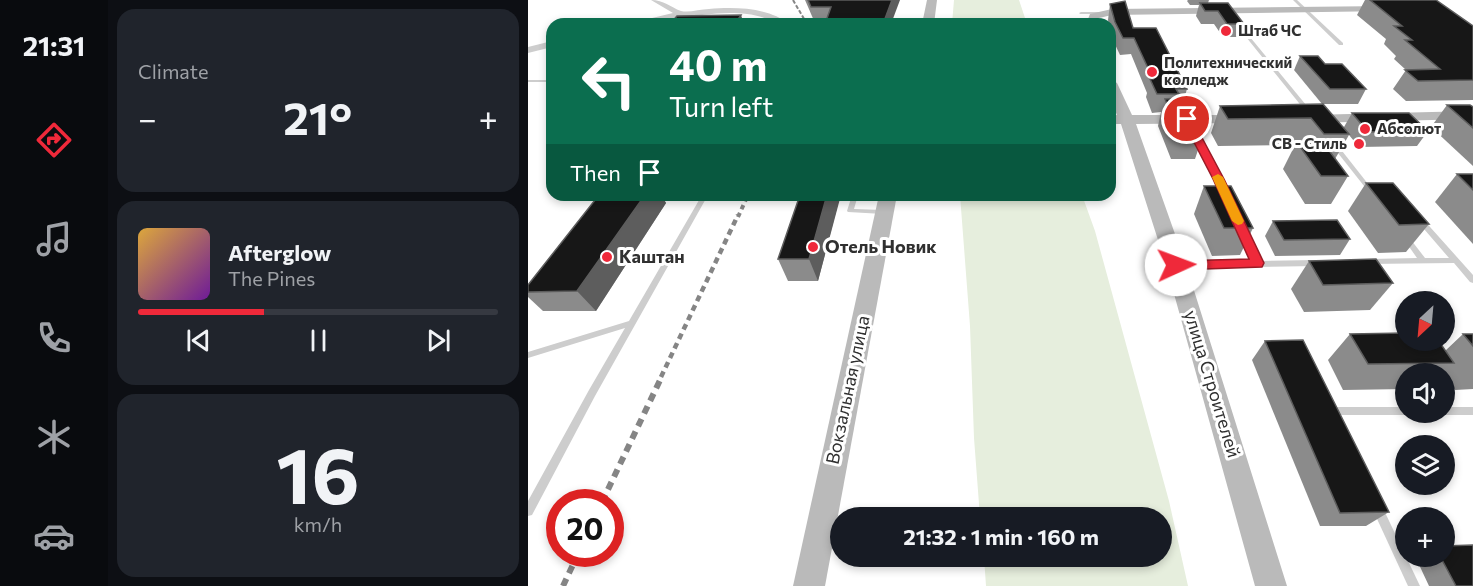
<!DOCTYPE html>
<html lang="en">
<head>
<meta charset="utf-8">
<style>
	:root { --surface:#171b24; --page:#20242c; --text:#f1f3f6; --muted:#9ea1a6; --line:#363941; --accent:#ef293a }
	body { margin:0; font-family:Commissioner,sans-serif; background:var(--page); color:var(--text); height:100vh; display:flex; flex-direction:column; font-size:22px; white-space:nowrap }
	* { box-sizing:border-box; margin:0 }
	p { font-size:20px; color:var(--muted) }
	.icon { flex:none; width:33px; height:33px; fill:none; stroke:currentColor; stroke-width:2; stroke-linecap:round; stroke-linejoin:round }
	.map { position:relative; flex:1; overflow:hidden }
	.drawer { display:flex; flex-direction:column; gap:9px; padding:9px; background:#0d0f14; width:420px }
	.drawer>* { flex:none }
	.guide { position:absolute; left:18px; top:18px; width:570px; height:183px; border-radius:18px; box-shadow:0 3px 9px #0003; background:#0b6e4f; color:#fff; overflow:hidden }
	.needle { width:39px; rotate:206deg }
	.controls { position:absolute; left:867px; top:291px; display:grid; gap:12px }
	.controls a { display:grid; place-items:center; width:60px; height:60px; border-radius:50%; background:var(--surface); box-shadow:0 3px 9px #0003; font-size:30px }
	.speed { position:absolute; left:18px; top:489px; display:flex; gap:12px; font-size:30px; font-weight:700; text-align:center }
	.speed>* { display:grid; place-content:center; width:78px; height:78px; border-radius:50%; background:var(--surface); box-shadow:0 3px 9px #0003; line-height:1 }
	.speed .limit { border:9px solid #d22; background:#fff; color:#111 }
	.pin { position:absolute; display:grid; place-items:center; width:51px; height:51px; color:#fff; margin:-26px; border:3px solid #fff; border-radius:50%; box-shadow:0 2px 6px #0007 }
	.me { position:absolute; width:66px; margin:-33px; rotate:88deg; stroke-linejoin:round; filter:drop-shadow(0 0 4px #0008) }
	.turn { display:flex; align-items:center; gap:21px; height:126px; padding:0 24px; font-size:27px }
	.turn .icon { width:78px; height:78px; stroke-width:2.5 }
	.turn b { display:block; font-size:42px; line-height:51px }
	.then { display:flex; align-items:center; height:57px; padding:0 24px; background:#0003; gap:12px; font-size:22px }
	.big { font-size:45px; font-weight:700; line-height:1.1 }
	.drawer .widget { flex:1; display:flex; flex-direction:column; justify-content:center; gap:9px; min-width:0; padding:0 21px; border-radius:18px; background:var(--page) }
	.drawer .dial { align-items:center; gap:0 }
	.dial b { font-size:78px; line-height:1 }
	.song { display:flex; align-items:center; gap:18px }
	.cover { width:72px; height:72px; border-radius:9px; background:linear-gradient(135deg,hsl(40 70% 55%),hsl(280 70% 35%)) }
	.played { height:6px; border-radius:3px; background:linear-gradient(90deg,var(--accent) 35%,var(--line) 35%) }
	.keys { display:flex; justify-content:space-around; direction:ltr }
	.heat { display:flex; justify-content:space-between; align-items:center; font-size:33px; direction:ltr }
	.trip { position:absolute; left:302px; top:507px; width:342px; height:60px; border-radius:30px; background:var(--surface); box-shadow:0 3px 9px #0003; font-weight:700; line-height:60px; text-align:center }
	main { display:flex; flex:1; min-height:0 }
	.menu { display:flex; flex-direction:column; width:108px; justify-content:space-around; align-items:center; background:#090b0e; color:var(--muted) }
	.menu .icon { width:42px; height:42px }
	.menu .active { color:var(--accent) }
	.menu b { font-size:27px; color:var(--text) }
	.map>svg:first-child { display:block }
</style>
</head>
<body>
<main>
<nav class="menu">
<b>21:31</b>
<svg class="icon active" aria-label="directions" viewBox="0 0 24 24"><path d="M12 3l9 9-9 9-9-9zM9 14v-3h6M13 9l2 2-2 2"/></svg>
<svg class="icon" aria-label="music" viewBox="0 0 24 24"><path d="M9 18V5l10-2v13"/><circle cx="6" cy="18" r="3"/><circle cx="16" cy="16" r="3"/></svg>
<svg class="icon" aria-label="phone" viewBox="0 0 24 24"><path d="M5 4h4l2 5-3 2q2 4 5 5l2-3 5 2v4C11 20 4 13 5 4z"/></svg>
<svg class="icon" aria-label="climate" viewBox="0 0 24 24"><path d="M12 3v18M4 7l16 10M4 17L20 7"/></svg>
<svg class="icon" aria-label="car" viewBox="0 0 24 24"><path d="M5 17H2v-5l4-1 3-4h7l3 4 3 1v5h-3M9 17h6M6 11h13"/><circle cx="7" cy="17" r="2"/><circle cx="17" cy="17" r="2"/></svg>
</nav>
<section class="drawer">
<div class="widget"><p>Climate</p>
<div class="heat"><a>−</a><b class="big">21°</b><a>+</a></div>
</div>
<div class="widget">
<div class="song"><i class="cover"></i><div><b>Afterglow</b><p>The Pines</p></div></div>
<div class="played"></div>
<div class="keys"><svg class="icon" aria-label="previous" viewBox="0 0 24 24"><path d="M18 5L8 12l10 7zM5 5v14"/></svg><svg class="icon" aria-label="pause" viewBox="0 0 24 24"><path d="M8 5v14M16 5v14"/></svg><svg class="icon" aria-label="next" viewBox="0 0 24 24"><path d="M6 5l10 7-10 7zM19 5v14"/></svg></div>
</div>
<div class="widget dial"><b>16</b><p>km/h</p></div>
</section>
<div class="map">
<svg width="945" height="586" viewBox="0 0 945 586">
	<rect width="100%" height="100%" fill="#fff"/>
	<g fill="#e6eedd">
		<path d="M426,0h65l8,24h-75z"/>
		<path d="M432,195h122l13,36 74,270 19,85h-202l-2,-29 177,-1v-38l-181,-1 -6,-79 -4,-112z"/>
	</g>
	<g fill="none" stroke-linecap="round" stroke-linejoin="round">
		<g fill="#cdcdcd" fill-rule="evenodd">
			<path d="M765,0h4l46,43v2h-4z"/>
			<path d="M553,12h20l2,1 -2,1h-21l-1,-1z"/>
			<path d="M706,20h2l75,91v2h-4l-73,-91z"/>
			<rect x="0" y="80" width="24" height="2"/>
			<path d="M668,134l3,2 30,59 -1,1h-4l-1,-1 -30,-59z"/>
			<path d="M805,141l2,1 37,47v2h-4l-38,-48z"/>
			<path d="M174,195h6l-113,201 -63,119 -4,1v-15l61,-111 36,-62 -97,30v-6l101,-31z"/>
			<path d="M324,195h6l-4,14 29,1 3,2 -3,2 -35,-2 -1,-1z"/>
			<path d="M890,218h4l51,57v8l-3,-1 -16,-19 -87,1 -1,-2 4,-3 47,-1 -14,-20 3,-2h2l17,22h24l-31,-36 -1,-2z"/>
			<path d="M714,231h4l15,30 55,-1 4,3 -4,3 -138,2 -4,-3 4,-3 76,-1 -13,-28z"/>
			<path d="M803,407h75v5h4l-4,3h-70l-4,2 -3,-1 -2,-5 1,-3z"/>
			<path d="M916,407h29v8h-29l-4,-3h4z"/>
			<path d="M849,503l4,1 39,82h-12l-36,-78 1,-4z"/>
		</g>
		<g fill="#cdcdcd" fill-rule="evenodd">
			<path d="M123,0c13,0 19,7 30,11 8,2 19,-2 28,-2 25,-2 59,-2 80,15 -9,0 -14,-3 -22,-5 -12,-5 -25,-6 -37,-6 -35,0 -69,11 -103,11l46,-11z"/>
			<path d="M24,41v6l-24,6v-6z"/>
		</g>
		<g fill="#bababa" fill-rule="evenodd">
			<path d="M399,0h10l-3,24h-12z"/>
			<path d="M860,6l4,1v4l-280,4 -13,3 -1,6h-12l4,-10 22,-5z"/>
			<path d="M582,79l7,4 15,32h112l7,4 -7,4 -108,1 50,141 101,321h-32l-89,-321 -45,-141h-11v-8l7,-1 -7,-16z"/>
			<path d="M945,111v8l-164,4 -7,-4 7,-4z"/>
			<path d="M351,195h18l-72,391h-32z"/>
		</g>
		<path stroke="#858585" stroke-width="2" stroke-dasharray="4 2" stroke-linecap="butt" d="M265,0l14,24"/>
		<path stroke="#858585" stroke-width="4" stroke-dasharray="4.5 4" stroke-linecap="butt" d="M210,217l10,-22"/>
		<path stroke="#858585" stroke-width="4.5" stroke-dasharray="6 4.5" stroke-linecap="butt" d="M133,377l77,-162"/>
		<g stroke="#858585" stroke-width="6" stroke-dasharray="8 6" stroke-linecap="butt">
			<path d="M74,502l60,-126"/>
			<path d="M35,586l15,-32"/>
		</g>
	</g>
	<g fill="#8b8b8b">
		<path d="M277,0h95l-75,23h-10z"/>
		<path d="M660,0h21l-1,3 36,21 -5,13h-16l-9,-13h-13l-5,-8 3,-11h-9l-3,-4z"/>
		<path d="M837,0h71l37,26v74l-67,1 -13,-12 13,-19 -12,-11 2,-3 -12,-12 2,-5 -29,-24z"/>
		<path d="M582,4l77,85 -3,10 20,33 -9,27h-24l-13,-33 3,-14 -9,1 -6,-16 1,-4 -16,-39 -11,1 -8,-17 -2,-14h-1l-1,-4z"/>
		<path d="M772,56l25,8 41,25 -8,15h-36l-28,-34z"/>
		<path d="M772,105l44,22 8,-14 76,18 -11,15 -58,1 -10,-12 -14,24 13,17 -17,28h-26l-22,-35 12,-24 -77,1 -7,-13 9,-27z"/>
		<path d="M919,105l26,2v59l-42,-39z"/>
		<path d="M929,174h16v70l-38,-42z"/>
		<path d="M838,183l63,41 -23,28 -28,1 -30,-42z"/>
		<path d="M676,186l49,42 -13,27 -28,1 -18,-42z"/>
		<path d="M71,195h62l5,8 -70,108h-53l-15,-14v-12z"/>
		<path d="M309,208l-19,73h-30l-10,-22z"/>
		<path d="M745,221l77,18 -10,16 -65,1 -10,-20z"/>
		<path d="M781,261l84,22 -23,27 -66,2 -13,-23z"/>
		<path d="M822,334l95,17 18,-17h10v55l-18,1 -11,-14v-2l-2,-2 -1,2h-35v15l-63,1 -15,-30z"/>
		<path d="M737,341l124,171 -23,14h-46l-68,-166z"/>
		<path d="M887,556h29l29,30h-44z"/>
	</g>
	<g fill="#5d5d5d">
		<path d="M364,0h8l-9,24h-8z"/>
		<path d="M213,15l3,9h-9z"/>
		<path d="M117,195h16l5,8 -70,108 -19,-20z"/>
		<path d="M299,195h14l-23,86 -9,-22z"/>
	</g>
	<g fill="#171717" stroke="#5d5d5d" stroke-width="1.5">
		<path d="M280,0h84l-9,24h-58l6,-17h-20z"/>
		<path d="M842,0h66l37,26v54l-55,1 -13,-11 35,-1 -35,-29h7l-18,-14h8z"/>
		<path d="M597,1l8,27h23l31,61h-11l3,5h-22l-7,-15h3l-19,-41h-11l-8,-16 -5,-18z"/>
		<path d="M672,3h28l16,21h-17l-9,-13h-13z"/>
		<path d="M213,15l-6,9h-65l7,-8z"/>
		<path d="M772,56h18l7,8h17l24,25h-36z"/>
		<path d="M637,99h23l16,33h-25z"/>
		<path d="M795,104l26,30h-25l-13,-16 -83,1 -8,-13z"/>
		<path d="M919,105h23l3,2v21z"/>
		<path d="M824,113h57l19,18 -60,1z"/>
		<path d="M768,141h26l26,35h-27z"/>
		<path d="M929,174h16v16z"/>
		<path d="M838,183h27l36,41 -30,1z"/>
		<path d="M676,186h27l22,42h-29z"/>
		<path d="M71,195h46l-68,96 -49,1v-7z"/>
		<path d="M272,195h27l-18,64h-31z"/>
		<path d="M809,220l13,19 -66,1 -11,-19z"/>
		<path d="M848,259l17,24 -70,2 -14,-24z"/>
		<path d="M878,333v7h32l16,23 -86,1 -18,-30z"/>
		<path d="M935,334h10v12z"/>
		<path d="M775,340l86,172 -49,1 -75,-172z"/>
		<path d="M945,545v41h-17l-16,-30h4v-10z"/>
	</g>
	<path fill="#ef293a" stroke="#9b1b26" stroke-width="1.5" d="M659,116l5,3 32,60 40,84 -2,4 -86,3 -6,-5 6,-4 73,-2 -36,-80 -31,-60z"/>
	<path fill="#f59e0b" d="M690,174l5,3 21,44 -2,3 -4,1 -6,-4 -20,-44z"/>
	<g fill="#ef293a" stroke="#fff" stroke-width="2">
		<circle cx="698" cy="31" r="6"/>
		<circle cx="624" cy="72" r="6"/>
		<circle cx="837" cy="129" r="6"/>
		<circle cx="831" cy="144" r="6"/>
		<circle cx="285" cy="247" r="6"/>
		<circle cx="79" cy="257" r="6"/>
	</g>
	<g text-anchor="middle" stroke-width="6" stroke-linejoin="round" paint-order="stroke">
		<g font-size="15" font-weight="bold" fill="#303030" stroke="#fff" text-anchor="start">
			<text x="710" y="36">Штаб ЧС</text>
			<text x="636" y="68">Политехнический<tspan x="636" dy="17">колледж</tspan></text>
			<text x="849" y="134">Абсолют</text>
			<text x="819" y="149" text-anchor="end">СВ - Стиль</text>
		</g>
		<g font-size="18" font-weight="bold" fill="#303030" stroke="#fff" text-anchor="start">
			<text x="297" y="253">Отель Новик</text>
			<text x="91" y="263">Каштан</text>
		</g>
		<g font-size="18" fill="#303030" stroke="#fff">
			<text transform="translate(684 384) rotate(73)" y="6">улица Строителей</text>
			<text transform="translate(320 390) rotate(-78)" y="6">Вокзальная улица</text>
		</g>
	</g>
</svg>
<div class="controls">
<a><svg class="needle" viewBox="-14 -14 28 28"><path d="M0-13l5 13h-10z" fill="#e53935"/><path d="M0 13l5-13h-10z" fill="#9ea1a6"/></svg></a>
<a><svg class="icon" aria-label="sound" viewBox="0 0 24 24"><path d="M4 9h4l5-4v14l-5-4H4zM17 9q2 3 0 6"/></svg></a>
<a><svg class="icon" aria-label="layers" viewBox="0 0 24 24"><path d="M12 4l9 5-9 5-9-5zM3 14l9 5 9-5"/></svg></a>
<a>+</a>
</div>
<div class="speed"><div class="limit">20</div></div>
<div class="pin" style="left:659px;top:119px;background:#d93025"><svg class="icon" aria-label="arrive" viewBox="0 0 24 24"><path d="M6 21V4h12l-3 4 3 4H6"/></svg></div>
<svg class="me" style="left:648px;top:265px" viewBox="-20 -20 40 40"><circle r="19" fill="#fff"/><path d="M0-13L10 11 0 6-10 11z" fill="#ef293a"/></svg>
<div class="trip">21:32 · 1 min · 160 m</div>
<div class="guide">
<div class="turn"><svg class="icon" aria-label="left" viewBox="0 0 24 24"><path d="M17 20v-9H6M10 6l-5 5 5 5"/></svg><div><b>40 m</b>Turn left</div></div>
<div class="then">Then<svg class="icon" aria-label="arrive" viewBox="0 0 24 24"><path d="M6 21V4h12l-3 4 3 4H6"/></svg></div>
</div>
</div>
</main>
</body>
</html>
